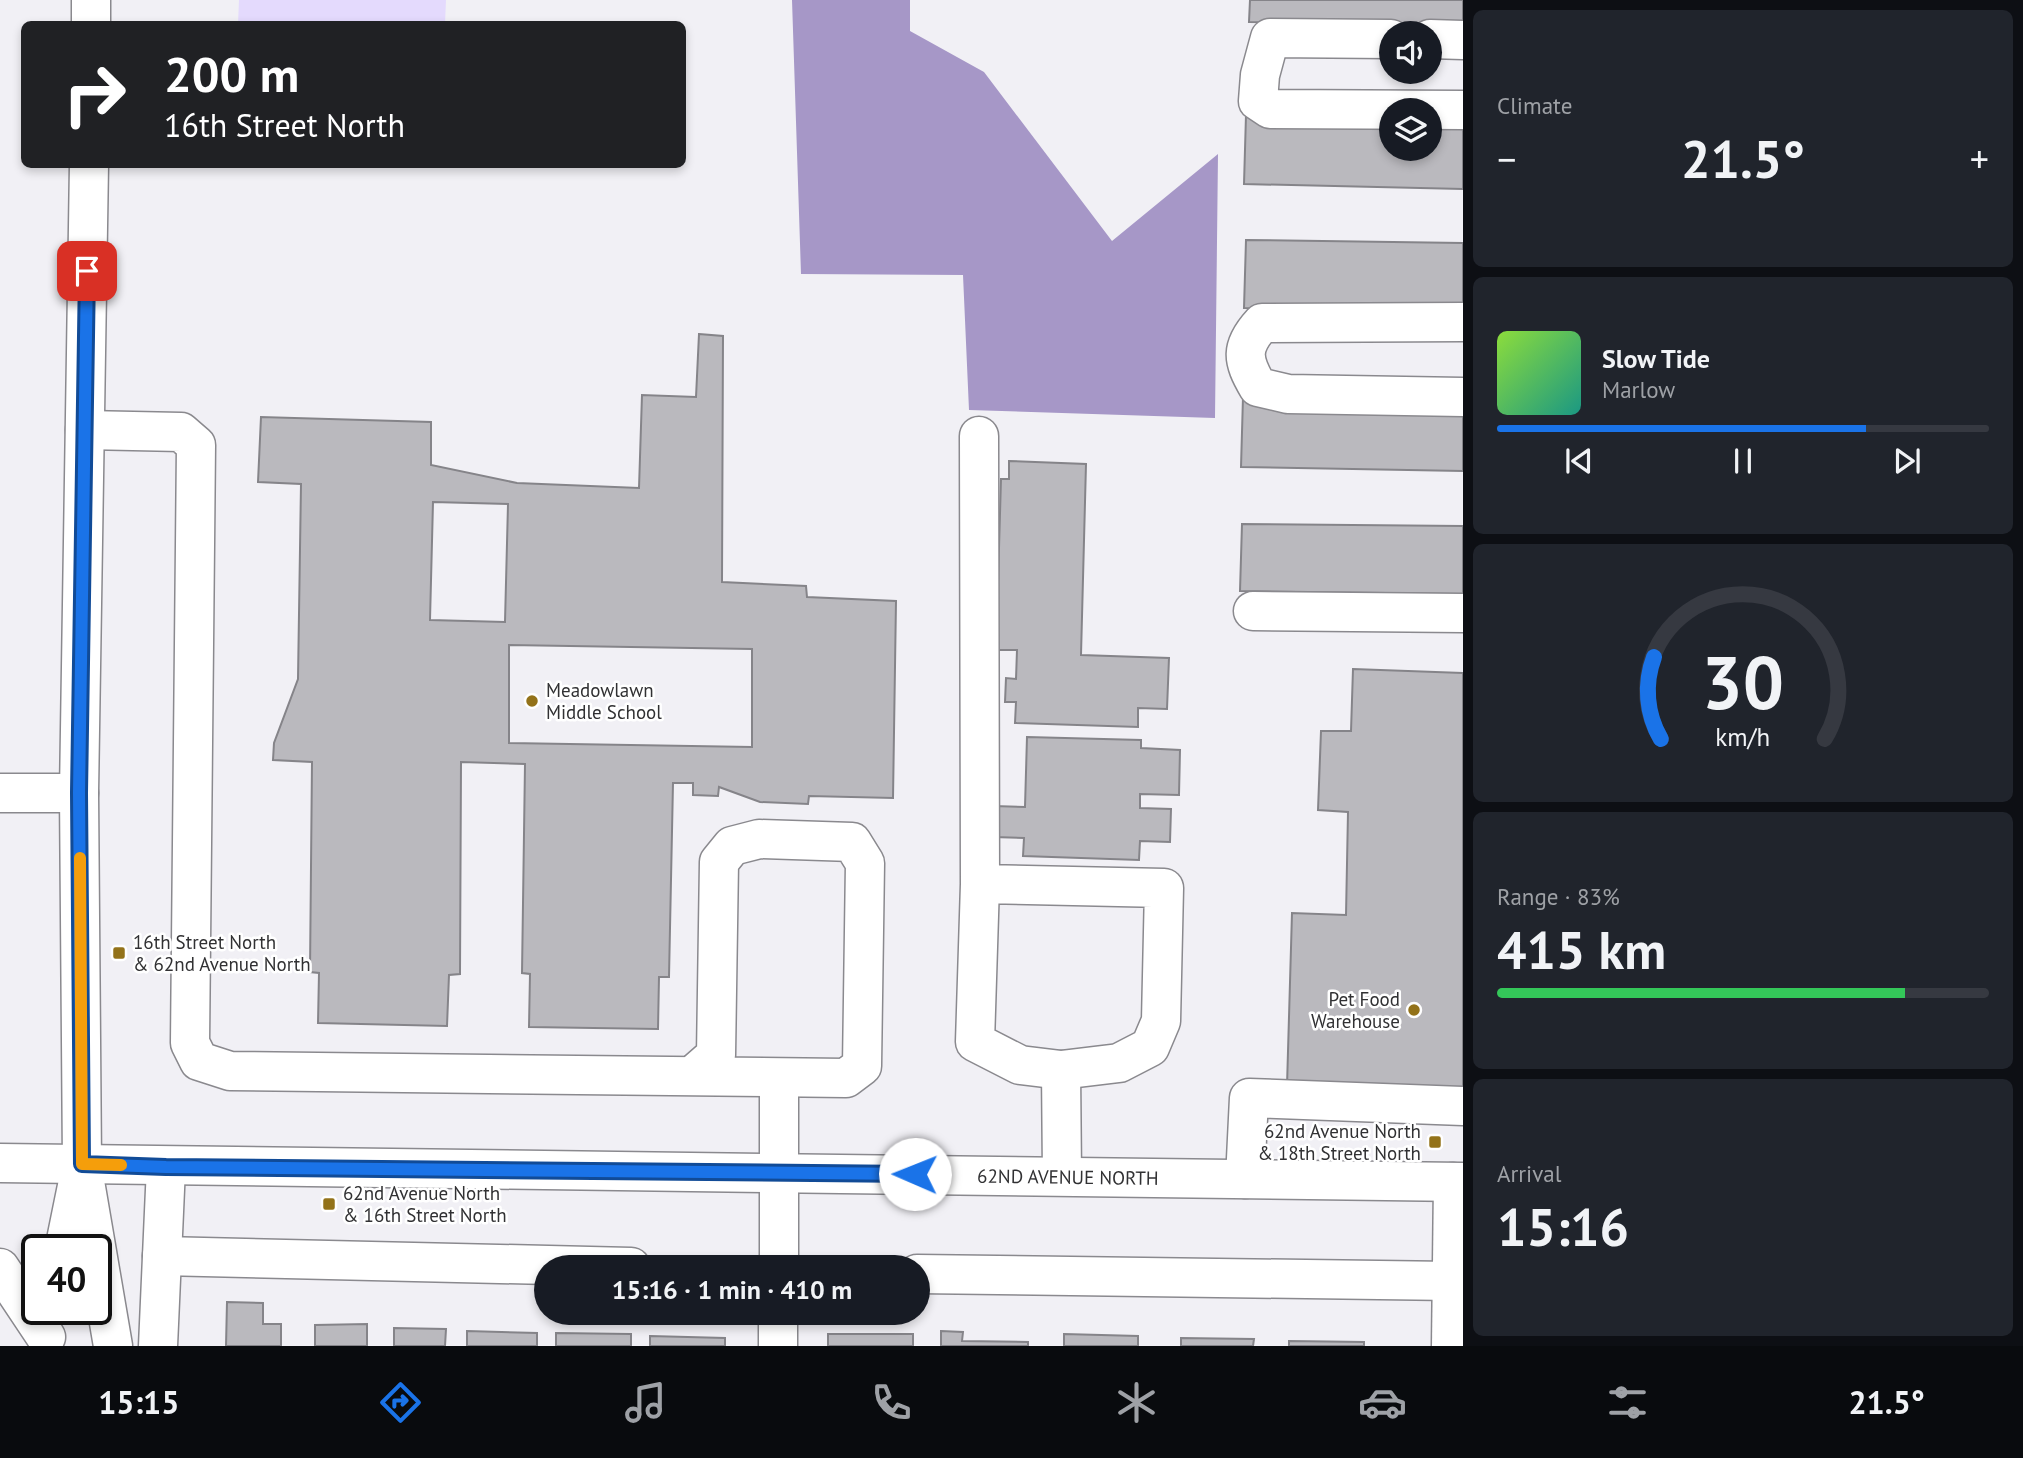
<!DOCTYPE html>
<html lang="en">
<head>
<meta charset="utf-8">
<style>
	:root { --surface:#171b24; --page:#20242c; --text:#f1f3f6; --muted:#9ea1a6; --line:#363941; --accent:#1a73e8 }
	body { margin:0; font-family:"PT Sans",sans-serif; background:var(--page); color:var(--text); height:100vh; display:flex; flex-direction:column; font-size:26px; white-space:nowrap }
	* { box-sizing:border-box; margin:0 }
	p { font-size:23px; color:var(--muted) }
	.icon { flex:none; width:38px; height:38px; fill:none; stroke:currentColor; stroke-width:2; stroke-linecap:round; stroke-linejoin:round }
	.map { position:relative; flex:1; overflow:hidden }
	.panel { display:flex; flex-direction:column; gap:10px; padding:10px; background:#0d0f14; width:560px }
	.panel>* { flex:none }
	.banner { position:absolute; left:21px; top:21px; width:665px; height:147px; border-radius:10px; box-shadow:0 4px 10px #0003; background:#202124; color:#fff; overflow:hidden }
	.controls { position:absolute; left:1379px; top:21px; display:grid; gap:14px }
	.controls a { display:grid; place-items:center; width:63px; height:63px; border-radius:50%; background:var(--surface); box-shadow:0 4px 10px #0003; font-size:35px }
	.speed { position:absolute; left:21px; top:1234px; display:flex; gap:14px; font-size:35px; font-weight:700; text-align:center }
	.speed>* { display:grid; place-content:center; width:91px; height:91px; border-radius:50%; background:var(--surface); box-shadow:0 4px 10px #0003; line-height:1 }
	.speed .limit { border:4px solid #111; border-radius:10px; background:#fff; color:#111 }
	.pin { position:absolute; display:grid; place-items:center; width:60px; height:60px; color:#fff; margin:-30px; border-radius:14px; box-shadow:0 4px 10px #0006 }
	.me { position:absolute; width:77px; margin:-38px; rotate:271deg; stroke-linejoin:round; filter:drop-shadow(0 0 5px #0008) }
	.turn { display:flex; align-items:center; gap:24px; height:147px; padding:0 28px; font-size:32px }
	.turn .icon { width:91px; height:91px; stroke-width:2.5 }
	.turn b { display:block; font-size:49px; line-height:60px }
	.big { font-size:52px; font-weight:600; line-height:1.1 }
	.panel .widget { flex:1; display:flex; flex-direction:column; justify-content:center; gap:10px; min-width:0; padding:0 24px; border-radius:10px; background:var(--page) }
	.panel .dial { align-items:center; gap:0 }
	.dial svg { height:182px; overflow:visible; fill:none; stroke:var(--line); stroke-width:7; stroke-linecap:round; text-anchor:middle }
	.dial text { fill:var(--text); stroke:none }
	.song { display:flex; align-items:center; gap:21px }
	.cover { width:84px; height:84px; border-radius:10px; background:linear-gradient(135deg,hsl(90 70% 55%),hsl(170 70% 35%)) }
	.played { height:7px; border-radius:4px; background:linear-gradient(90deg,var(--accent) 75%,var(--line) 75%) }
	.keys { display:flex; justify-content:space-around; direction:ltr }
	.heat { display:flex; justify-content:space-between; align-items:center; font-size:38px; direction:ltr }
	.charge { height:10px; border-radius:5px; background:linear-gradient(90deg,#34c759 83%,var(--line) 0) }
	.trip { position:absolute; left:534px; top:1255px; width:396px; height:70px; border-radius:35px; background:var(--surface); box-shadow:0 4px 10px #0003; font-weight:600; line-height:70px; text-align:center }
	.tabs { display:flex; height:112px; justify-content:space-around; align-items:center; background:#090b0e; color:var(--muted) }
	.tabs .icon { width:49px; height:49px }
	.tabs .current { color:var(--accent) }
	.tabs b { font-size:32px; color:var(--text) }
	main { display:flex; flex:1; min-height:0 }
	.map>svg:first-child { display:block }
</style>
</head>
<body>
<main>
<div class="map">
<svg width="1463" height="1346" viewBox="0 0 1463 1346">
	<rect width="100%" height="100%" fill="#f1f0f5"/>
	<path fill="#e4dafd" d="M239,0h207l-1,24h-207z"/>
	<path fill="#a697c7" d="M792,0h118v31l74,41 128,169 106,-87 -3,264 -246,-8 -6,-135 -162,-1z"/>
	<g fill="#bab9be" stroke="#858489" stroke-width="2" fill-rule="evenodd">
		<path d="M1250,0h213v25l-214,-3z"/>
		<path d="M1246,115l145,3v31h39v-31l33,1v70l-219,-5z"/>
		<path d="M1246,240l217,3v67l-219,-2z"/>
		<path d="M699,334l24,2 -1,246 84,4 1,11 89,4 -3,197 -84,-2 -1,8 -48,-2 -41,-15 -1,9 -25,-1v-12h-20l-4,194h-10l-1,52 -129,-2 1,-53 -8,-1 3,-209 -64,-2 -1,212 -11,1 -2,51 -129,-3 1,-50 -9,-1 2,-210 -39,-2 1,-17 24,-64 3,-195 -43,-2 3,-65 170,5v43l86,18 122,5 3,-93 54,2zM433,502l75,2 -3,118 -75,-2zM509,645l243,4v98l-243,-4z"/>
		<path d="M1243,397l220,5v69l-222,-4z"/>
		<path d="M1009,461l77,3 -5,191 88,3 -2,51 -29,-1v19l-123,-4 1,-21h-11l1,-24 10,1 1,-29h-21l5,-171h8z"/>
		<path d="M1242,524l221,2v68l-223,-3z"/>
		<path d="M1353,669l110,4v419l-176,-6 5,-173 54,2 2,-103 -30,-2 3,-79h30z"/>
		<path d="M1027,737l114,3v8l39,2 -1,45 -39,-1v14l31,1 -1,33 -30,-1 -1,19 -116,-4 1,-18 -31,-1 1,-31 31,1z"/>
		<path d="M227,1302l36,1v21h18v22h-55z"/>
		<path d="M367,1324v22h-52v-21z"/>
		<path d="M394,1328l52,1 -1,17h-51z"/>
		<path d="M467,1331l70,2v13h-70z"/>
		<path d="M941,1331l22,1 -1,9 66,1v4h-87z"/>
		<path d="M556,1333l75,1v12h-75z"/>
		<rect x="828" y="1334" width="85" height="12"/>
		<path d="M1064,1334l74,2v10h-74z"/>
		<path d="M650,1336l75,2v8h-75z"/>
		<path d="M1181,1338l73,1 -1,7h-72z"/>
		<path d="M1289,1341l75,1v4h-75z"/>
	</g>
	<g fill="none" stroke-linecap="round" stroke-linejoin="round">
		<defs>
			<g id="minor">
				<path d="M91,24v-24"/>
				<path d="M1391,39l-121,-1 -10,37 -2,26 12,8 193,1"/>
				<path d="M1430,39l33,1"/>
				<path d="M89,164l-10,629 3,371 31,182"/>
				<path d="M1463,322l-201,1c-22,24 -20,37 -4,64l30,7 175,3"/>
				<path d="M85,430l96,2 15,13 -6,598 9,18 31,10 616,7 16,-12 3,-203 -13,-21 -93,-3 -27,7 -13,16 -3,193 -24,21"/>
				<path d="M979,436l1,448 -5,158 45,23 41,5 58,-7 31,-16 11,-26 3,-133 -184,-4"/>
				<path d="M1253,611l210,2"/>
				<path d="M0,793h79"/>
				<path d="M1061,1070l1,106"/>
				<path id="s1" d="M0,1163l1463,19"/>
				<path d="M1245,1179l4,-81 214,8"/>
				<path d="M64,1250l13,-64"/>
				<path d="M162,1256l469,11"/>
				<path d="M779,1267v-189"/>
				<path d="M0,1268l46,69"/>
				<path d="M917,1274l535,7"/>
				<path d="M158,1346l8,-179"/>
				<path d="M778,1346v-34"/>
				<path d="M1451,1346l2,-164"/>
			</g>
		</defs>
		<use href="#minor" stroke="#8a898e" stroke-width="41"/>
		<use href="#minor" stroke="#fff" stroke-width="38"/>
	</g>
	<g fill="none" stroke-linecap="round" stroke-linejoin="round">
		<defs>
			<path id="route" d="M87,271l-8,522 3,371 84,3 749,7"/>
		</defs>
		<use href="#route" stroke="#114b97" stroke-width="18"/>
		<use href="#route" stroke="#1a73e8" stroke-width="12"/>
		<path stroke="#f59e0b" stroke-width="12" d="M80,858l2,306 39,1"/>
	</g>
	<g fill="#937219" stroke="#fff" stroke-width="2.5">
		<circle cx="532" cy="701" r="7"/>
		<rect x="112" y="946" width="14" height="14" rx="3.5"/>
		<circle cx="1414" cy="1010" r="7"/>
		<rect x="1428" y="1135" width="14" height="14" rx="3.5"/>
		<rect x="322" y="1197" width="14" height="14" rx="3.5"/>
	</g>
	<g text-anchor="middle" stroke-width="5" stroke-linejoin="round" paint-order="stroke">
		<g font-size="19" fill="#313133" stroke="#fff" text-anchor="start">
			<text x="546" y="697">Meadowlawn<tspan x="546" dy="22">Middle School</tspan></text>
			<text x="133" y="949">16th Street North<tspan x="133" dy="22">&amp; 62nd Avenue North</tspan></text>
			<text x="1400" y="1006" text-anchor="end">Pet Food<tspan x="1400" dy="22">Warehouse</tspan></text>
			<text x="1421" y="1138" text-anchor="end">62nd Avenue North<tspan x="1421" dy="22">&amp; 18th Street North</tspan></text>
			<text x="343" y="1200">62nd Avenue North<tspan x="343" dy="22">&amp; 16th Street North</tspan></text>
		</g>
		<g font-size="19" fill="#313133" stroke="#fff">
			<text dy="7" stroke="none"><textPath href="#s1" startOffset="1068">62ND AVENUE NORTH</textPath></text>
		</g>
	</g>
</svg>
<div class="controls">
<a><svg class="icon" aria-label="sound" viewBox="0 0 24 24"><path d="M4 9h4l5-4v14l-5-4H4zM17 9q2 3 0 6"/></svg></a>
<a><svg class="icon" aria-label="layers" viewBox="0 0 24 24"><path d="M12 4l9 5-9 5-9-5zM3 14l9 5 9-5"/></svg></a>
</div>
<div class="speed"><div class="limit">40</div></div>
<div class="pin" style="left:87px;top:271px;background:#d93025"><svg class="icon" aria-label="arrive" viewBox="0 0 24 24"><path d="M6 21V4h12l-3 4 3 4H6"/></svg></div>
<svg class="me" style="left:915px;top:1174px" viewBox="-20 -20 40 40"><circle r="19" fill="#fff"/><path d="M0-13L10 11 0 6-10 11z" fill="#1a73e8"/></svg>
<div class="trip">15:16 · 1 min · 410 m</div>
<div class="banner">
<div class="turn"><svg class="icon" aria-label="right" viewBox="0 0 24 24"><path d="M7 20v-9h11M14 6l5 5-5 5"/></svg><div><b>200 m</b>16th Street North</div></div>
</div>
</div>
<section class="panel">
<div class="widget"><p>Climate</p>
<div class="heat"><a>−</a><b class="big">21.5°</b><a>+</a></div>
</div>
<div class="widget">
<div class="song"><i class="cover"></i><div><b>Slow Tide</b><p>Marlow</p></div></div>
<div class="played"></div>
<div class="keys"><svg class="icon" aria-label="previous" viewBox="0 0 24 24"><path d="M18 5L8 12l10 7zM5 5v14"/></svg><svg class="icon" aria-label="pause" viewBox="0 0 24 24"><path d="M8 5v14M16 5v14"/></svg><svg class="icon" aria-label="next" viewBox="0 0 24 24"><path d="M6 5l10 7-10 7zM19 5v14"/></svg></div>
</div>
<div class="widget dial"><svg viewBox="0 0 100 80">
<path d="M14 69A42 42 0 1 1 86 69"/>
<path d="M14 69A42 42 0 0 1 11 33" stroke="#1a73e8"/>
<text x="50" y="56" font-size="32" font-weight="700">30</text>
<text x="50" y="72" font-size="11">km/h</text>
</svg></div>
<div class="widget"><p>Range · 83%</p><b class="big">415 km</b><div class="charge"></div></div>
<div class="widget"><p>Arrival</p><b class="big">15:16</b></div>
</section>
</main>
<nav class="tabs">
<b>15:15</b>
<svg class="icon current" aria-label="directions" viewBox="0 0 24 24"><path d="M12 3l9 9-9 9-9-9zM9 14v-3h6M13 9l2 2-2 2"/></svg>
<svg class="icon" aria-label="music" viewBox="0 0 24 24"><path d="M9 18V5l10-2v13"/><circle cx="6" cy="18" r="3"/><circle cx="16" cy="16" r="3"/></svg>
<svg class="icon" aria-label="phone" viewBox="0 0 24 24"><path d="M5 4h4l2 5-3 2q2 4 5 5l2-3 5 2v4C11 20 4 13 5 4z"/></svg>
<svg class="icon" aria-label="climate" viewBox="0 0 24 24"><path d="M12 3v18M4 7l16 10M4 17L20 7"/></svg>
<svg class="icon" aria-label="car" viewBox="0 0 24 24"><path d="M5 17H2v-5l4-1 3-4h7l3 4 3 1v5h-3M9 17h6M6 11h13"/><circle cx="7" cy="17" r="2"/><circle cx="17" cy="17" r="2"/></svg>
<svg class="icon" aria-label="filters" viewBox="0 0 24 24"><path d="M4 7h16M4 17h16"/><circle cx="9" cy="7" r="2"/><circle cx="15" cy="17" r="2"/></svg>
<b>21.5°</b>
</nav>
</body>
</html>
